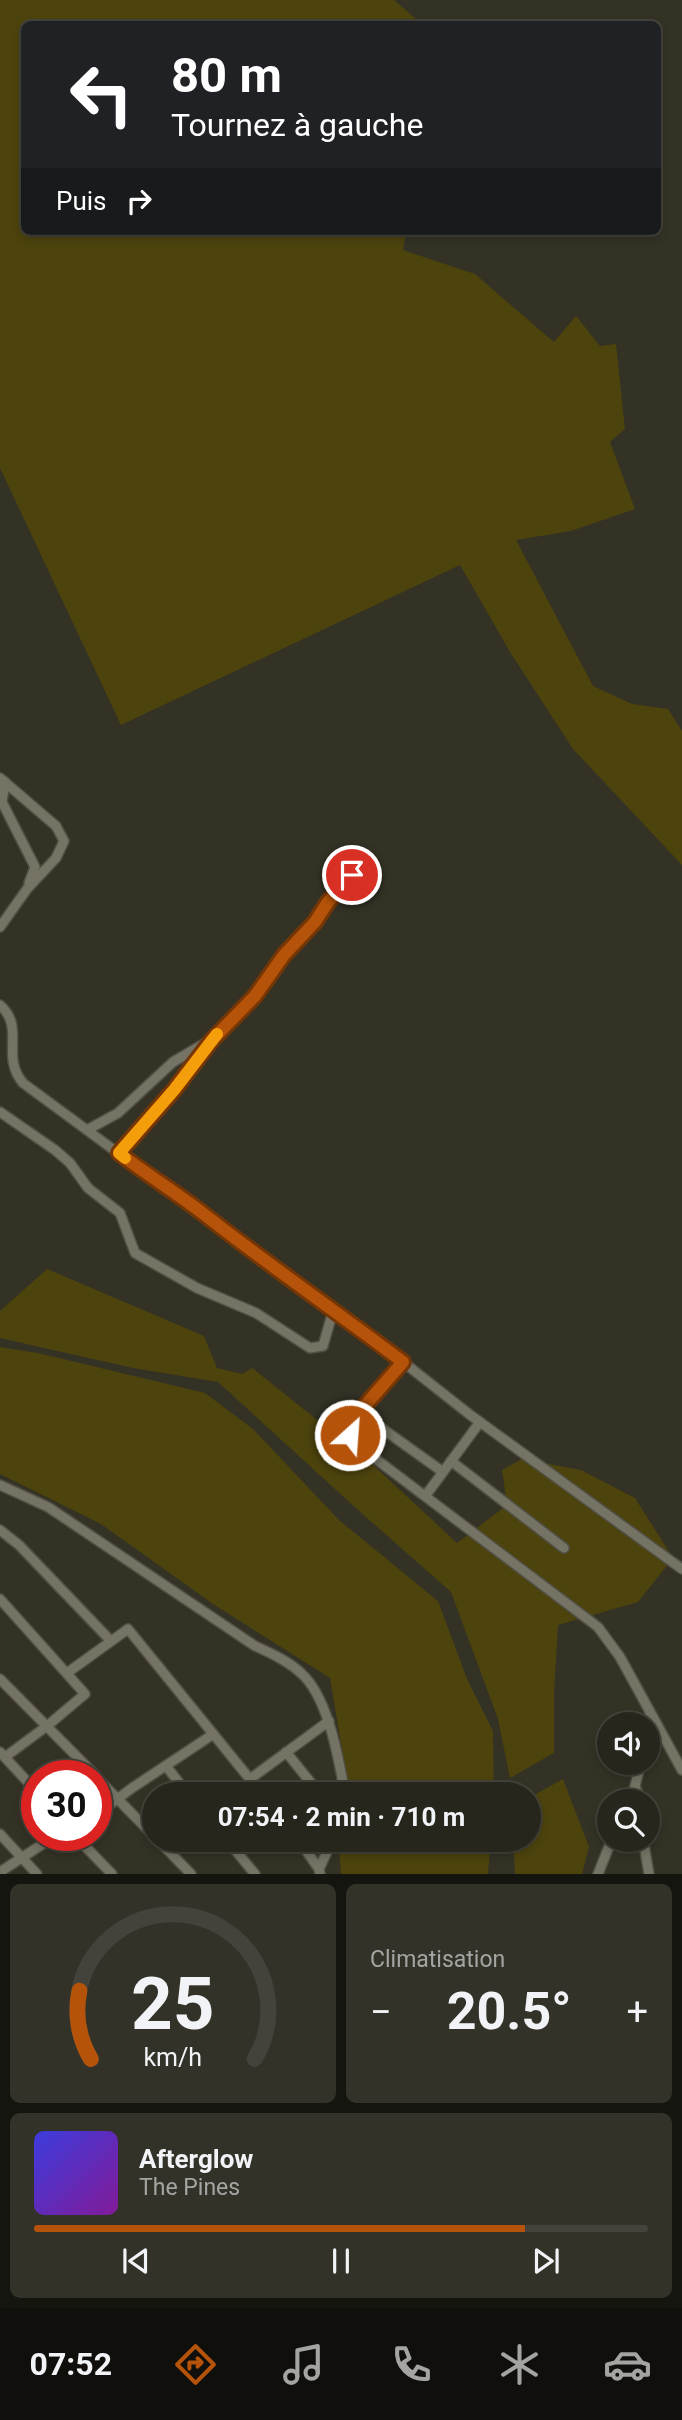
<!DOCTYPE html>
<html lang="fr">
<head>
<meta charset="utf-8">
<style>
	:root { --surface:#27261c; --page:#333229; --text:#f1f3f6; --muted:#a4a5a3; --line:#43433b; --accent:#b45309 }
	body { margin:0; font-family:Roboto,sans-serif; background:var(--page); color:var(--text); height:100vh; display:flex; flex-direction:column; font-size:26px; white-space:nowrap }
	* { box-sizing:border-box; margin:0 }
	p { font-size:23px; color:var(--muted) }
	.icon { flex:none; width:38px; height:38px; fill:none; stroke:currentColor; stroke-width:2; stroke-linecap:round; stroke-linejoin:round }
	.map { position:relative; height:1874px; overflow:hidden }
	.side { display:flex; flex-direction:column; gap:10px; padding:10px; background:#15150f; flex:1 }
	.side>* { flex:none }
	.hud { position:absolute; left:21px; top:21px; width:640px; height:214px; border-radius:10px; box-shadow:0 4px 10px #0003,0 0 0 2px var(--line); background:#202124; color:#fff; overflow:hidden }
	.buttons { position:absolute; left:597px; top:1712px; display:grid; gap:14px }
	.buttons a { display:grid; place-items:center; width:63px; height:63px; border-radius:50%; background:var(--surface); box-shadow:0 4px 10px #0003,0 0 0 2px var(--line); font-size:35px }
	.speed { position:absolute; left:21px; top:1760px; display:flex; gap:14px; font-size:35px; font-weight:700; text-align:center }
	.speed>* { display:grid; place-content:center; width:91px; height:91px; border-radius:50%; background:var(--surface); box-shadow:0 4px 10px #0003,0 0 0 2px var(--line); line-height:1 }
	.speed .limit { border:10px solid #d22; background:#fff; color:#111 }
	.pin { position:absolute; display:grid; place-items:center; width:60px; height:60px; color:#fff; margin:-30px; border:4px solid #fff; border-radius:50%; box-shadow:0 2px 7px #0007 }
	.me { position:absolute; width:77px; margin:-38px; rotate:26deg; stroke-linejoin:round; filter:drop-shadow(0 0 5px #0008) }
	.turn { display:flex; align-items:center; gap:24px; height:147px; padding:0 35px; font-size:32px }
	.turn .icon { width:91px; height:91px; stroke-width:2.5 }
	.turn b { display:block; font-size:49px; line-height:60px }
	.then { display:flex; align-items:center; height:66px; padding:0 35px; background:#0003; gap:14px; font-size:26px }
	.big { font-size:52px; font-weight:700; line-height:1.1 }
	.side .card { flex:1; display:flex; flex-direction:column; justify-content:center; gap:10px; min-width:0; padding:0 24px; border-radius:10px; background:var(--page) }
	.side .dial { align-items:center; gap:0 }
	.dial svg { height:182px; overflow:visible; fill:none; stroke:var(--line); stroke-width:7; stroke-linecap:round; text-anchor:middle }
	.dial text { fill:var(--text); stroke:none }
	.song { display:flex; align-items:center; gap:21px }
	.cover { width:84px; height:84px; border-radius:10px; background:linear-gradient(135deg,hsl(240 70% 55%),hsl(290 70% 35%)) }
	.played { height:7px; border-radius:4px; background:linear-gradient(90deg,var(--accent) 80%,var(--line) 80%) }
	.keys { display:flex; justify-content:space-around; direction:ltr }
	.heat { display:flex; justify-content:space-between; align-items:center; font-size:38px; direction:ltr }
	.side .tiles { flex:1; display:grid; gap:10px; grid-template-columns:1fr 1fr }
	.card:last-child { grid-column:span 2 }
	.trip { position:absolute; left:142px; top:1782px; width:399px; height:70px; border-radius:35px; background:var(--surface); box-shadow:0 4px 10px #0003,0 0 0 2px var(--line); font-weight:700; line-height:70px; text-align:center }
	.tab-bar { display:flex; height:112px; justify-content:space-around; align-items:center; background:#100f0b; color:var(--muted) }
	.tab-bar .icon { width:49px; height:49px }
	.tab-bar .selected { color:var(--accent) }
	.tab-bar b { font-size:32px; color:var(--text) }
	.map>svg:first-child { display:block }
</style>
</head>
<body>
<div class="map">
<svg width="682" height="1874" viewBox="0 0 682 1874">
	<rect width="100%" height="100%" fill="#343225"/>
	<g fill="#4c430d">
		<path d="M0,0h394l28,24h-398v207h382l-3,19 72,24 79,68 22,-26 24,30 16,-2 9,85 -15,13 25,67 -64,22 -55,9 77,146 39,18 36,5 14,22v134l-109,-116 -63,-97 -50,-87 -339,160 -121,-257z"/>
		<path d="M47,1269l157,67 13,32 25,6 10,-6 119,95 86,80 50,-38 -5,-35 20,-11 59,11 54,28 38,60 -35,44 -80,23 -4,67v61l-44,25 -12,-59 -47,-127 -93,-82 -140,-128 -85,-14 -133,-30v-27z"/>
		<path d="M0,1347l38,6 167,40 48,36 86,91 99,81 29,78 26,52 1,63h-151l3,-21 -16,-95 -117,-74 -112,-80 -101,-50z"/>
		<path d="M563,1779l26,68 -7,27h-67l-2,-35h15l1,-41z"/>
		<path d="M338,1839h153l-3,35h-147z"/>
	</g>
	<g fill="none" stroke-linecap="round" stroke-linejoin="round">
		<defs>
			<g id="minor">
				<path d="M0,778l56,48 8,15 -8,17 -29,31 -27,38"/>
				<path d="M5,782l-3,20 33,65 -6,16"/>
				<path d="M0,1005c26,23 0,51 23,78l239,176 37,24 34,28 13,6 123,97 213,155"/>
				<path d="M0,1112l55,38 15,13 18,25 32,25 15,40 62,35 59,25 54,35 13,-2 10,-35"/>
				<path d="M87,1130l31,-17 55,-51 34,-20"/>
				<path d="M119,1152l55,-62 38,-50 43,-44 29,-41 31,-33 13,-20 24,-27"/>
				<path d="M403,1362c-15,14 -60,57 -51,79l246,186 22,30 62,113"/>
				<path d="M359,1412l84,60"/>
				<path d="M451,1461l113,87"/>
				<path d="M0,1485l48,22 207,139c18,8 37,17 50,31 24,26 34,83 40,117"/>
				<path d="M426,1495l54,-73"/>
				<path d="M0,1530l19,15 91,95"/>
				<path d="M0,1599l85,95 -38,32 -42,31"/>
				<path d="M67,1673l61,-44 134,165"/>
				<path d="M0,1679l96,97"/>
				<path d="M648,1732l2,-17"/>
				<path d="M0,1752l37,40"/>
				<path d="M286,1752l34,42"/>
				<path d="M166,1766l22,28"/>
				<path d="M96,1777l58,59"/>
				<path d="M250,1779l79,-58"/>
				<path d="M635,1787l7,14"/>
				<path d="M628,1801l6,-11 7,-28"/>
				<path d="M96,1815l36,-27 80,-53"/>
				<path d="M0,1834l37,40"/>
				<path d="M75,1836l37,38"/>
				<path d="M157,1839l34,35"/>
				<path d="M226,1839l29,35"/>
				<path d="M298,1839l21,30"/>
				<path d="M643,1839l6,35"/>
				<path d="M0,1872l55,-36"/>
				<path d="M320,1874l-1,-5 14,-30"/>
				<path d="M598,1874l14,-35"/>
			</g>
		</defs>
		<use href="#minor" stroke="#514f44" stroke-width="12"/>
		<use href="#minor" stroke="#757364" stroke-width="9"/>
	</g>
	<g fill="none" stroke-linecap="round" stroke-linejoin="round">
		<defs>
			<path id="route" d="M350,1435l5,-18 48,-55c-66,-50 -133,-96 -198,-147 -28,-22 -58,-40 -86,-62l55,-63 38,-50 43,-44 29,-41 31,-33 13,-20 24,-27"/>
		</defs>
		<use href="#route" stroke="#753606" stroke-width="18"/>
		<use href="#route" stroke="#b45309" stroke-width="12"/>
		<path stroke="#f59e0b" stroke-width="12" d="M125,1158l-6,-5 55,-63 43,-56"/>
	</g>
</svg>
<div class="buttons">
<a><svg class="icon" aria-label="sound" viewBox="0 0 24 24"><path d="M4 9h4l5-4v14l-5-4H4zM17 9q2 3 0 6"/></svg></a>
<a><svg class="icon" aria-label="search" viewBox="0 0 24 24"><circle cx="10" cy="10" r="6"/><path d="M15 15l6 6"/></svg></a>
</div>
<div class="speed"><div class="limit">30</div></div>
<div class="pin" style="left:352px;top:875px;background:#d93025"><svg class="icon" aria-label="arrive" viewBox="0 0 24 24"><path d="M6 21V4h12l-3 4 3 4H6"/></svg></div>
<svg class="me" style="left:350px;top:1435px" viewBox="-20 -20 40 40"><circle r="17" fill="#b45309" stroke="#fff" stroke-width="3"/><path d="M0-11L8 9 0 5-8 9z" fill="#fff"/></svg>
<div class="trip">07:54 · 2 min · 710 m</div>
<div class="hud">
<div class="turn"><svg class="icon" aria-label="left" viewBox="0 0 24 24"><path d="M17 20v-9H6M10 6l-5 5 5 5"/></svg><div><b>80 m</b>Tournez à gauche</div></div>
<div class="then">Puis<svg class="icon" aria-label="right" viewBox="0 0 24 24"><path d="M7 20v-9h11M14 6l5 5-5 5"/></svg></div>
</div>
</div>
<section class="side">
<div class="tiles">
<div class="card dial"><svg viewBox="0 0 100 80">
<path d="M14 69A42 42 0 1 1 86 69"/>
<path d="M14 69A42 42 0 0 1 9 39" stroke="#b45309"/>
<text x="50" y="56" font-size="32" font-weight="700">25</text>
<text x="50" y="72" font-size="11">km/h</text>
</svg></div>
<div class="card"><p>Climatisation</p>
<div class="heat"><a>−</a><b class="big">20.5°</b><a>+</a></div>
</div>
<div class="card">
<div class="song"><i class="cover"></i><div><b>Afterglow</b><p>The Pines</p></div></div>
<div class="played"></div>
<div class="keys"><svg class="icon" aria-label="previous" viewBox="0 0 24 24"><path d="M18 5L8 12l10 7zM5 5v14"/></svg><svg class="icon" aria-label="pause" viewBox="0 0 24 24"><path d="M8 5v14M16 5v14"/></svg><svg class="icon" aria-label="next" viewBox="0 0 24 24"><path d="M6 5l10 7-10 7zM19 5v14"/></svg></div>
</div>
</div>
</section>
<nav class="tab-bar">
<b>07:52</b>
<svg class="icon selected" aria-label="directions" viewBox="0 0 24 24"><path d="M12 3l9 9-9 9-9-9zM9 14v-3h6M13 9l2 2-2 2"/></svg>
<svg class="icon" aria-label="music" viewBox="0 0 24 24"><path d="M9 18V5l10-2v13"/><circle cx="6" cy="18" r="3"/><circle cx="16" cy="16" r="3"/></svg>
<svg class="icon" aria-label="phone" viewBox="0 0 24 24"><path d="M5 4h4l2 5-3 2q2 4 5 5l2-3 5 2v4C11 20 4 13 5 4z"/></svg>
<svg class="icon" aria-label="climate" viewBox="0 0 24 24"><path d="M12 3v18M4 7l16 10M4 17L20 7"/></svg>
<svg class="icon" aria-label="car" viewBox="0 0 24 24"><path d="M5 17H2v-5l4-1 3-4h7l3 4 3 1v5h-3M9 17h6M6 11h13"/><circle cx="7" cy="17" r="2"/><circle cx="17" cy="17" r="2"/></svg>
</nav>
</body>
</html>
